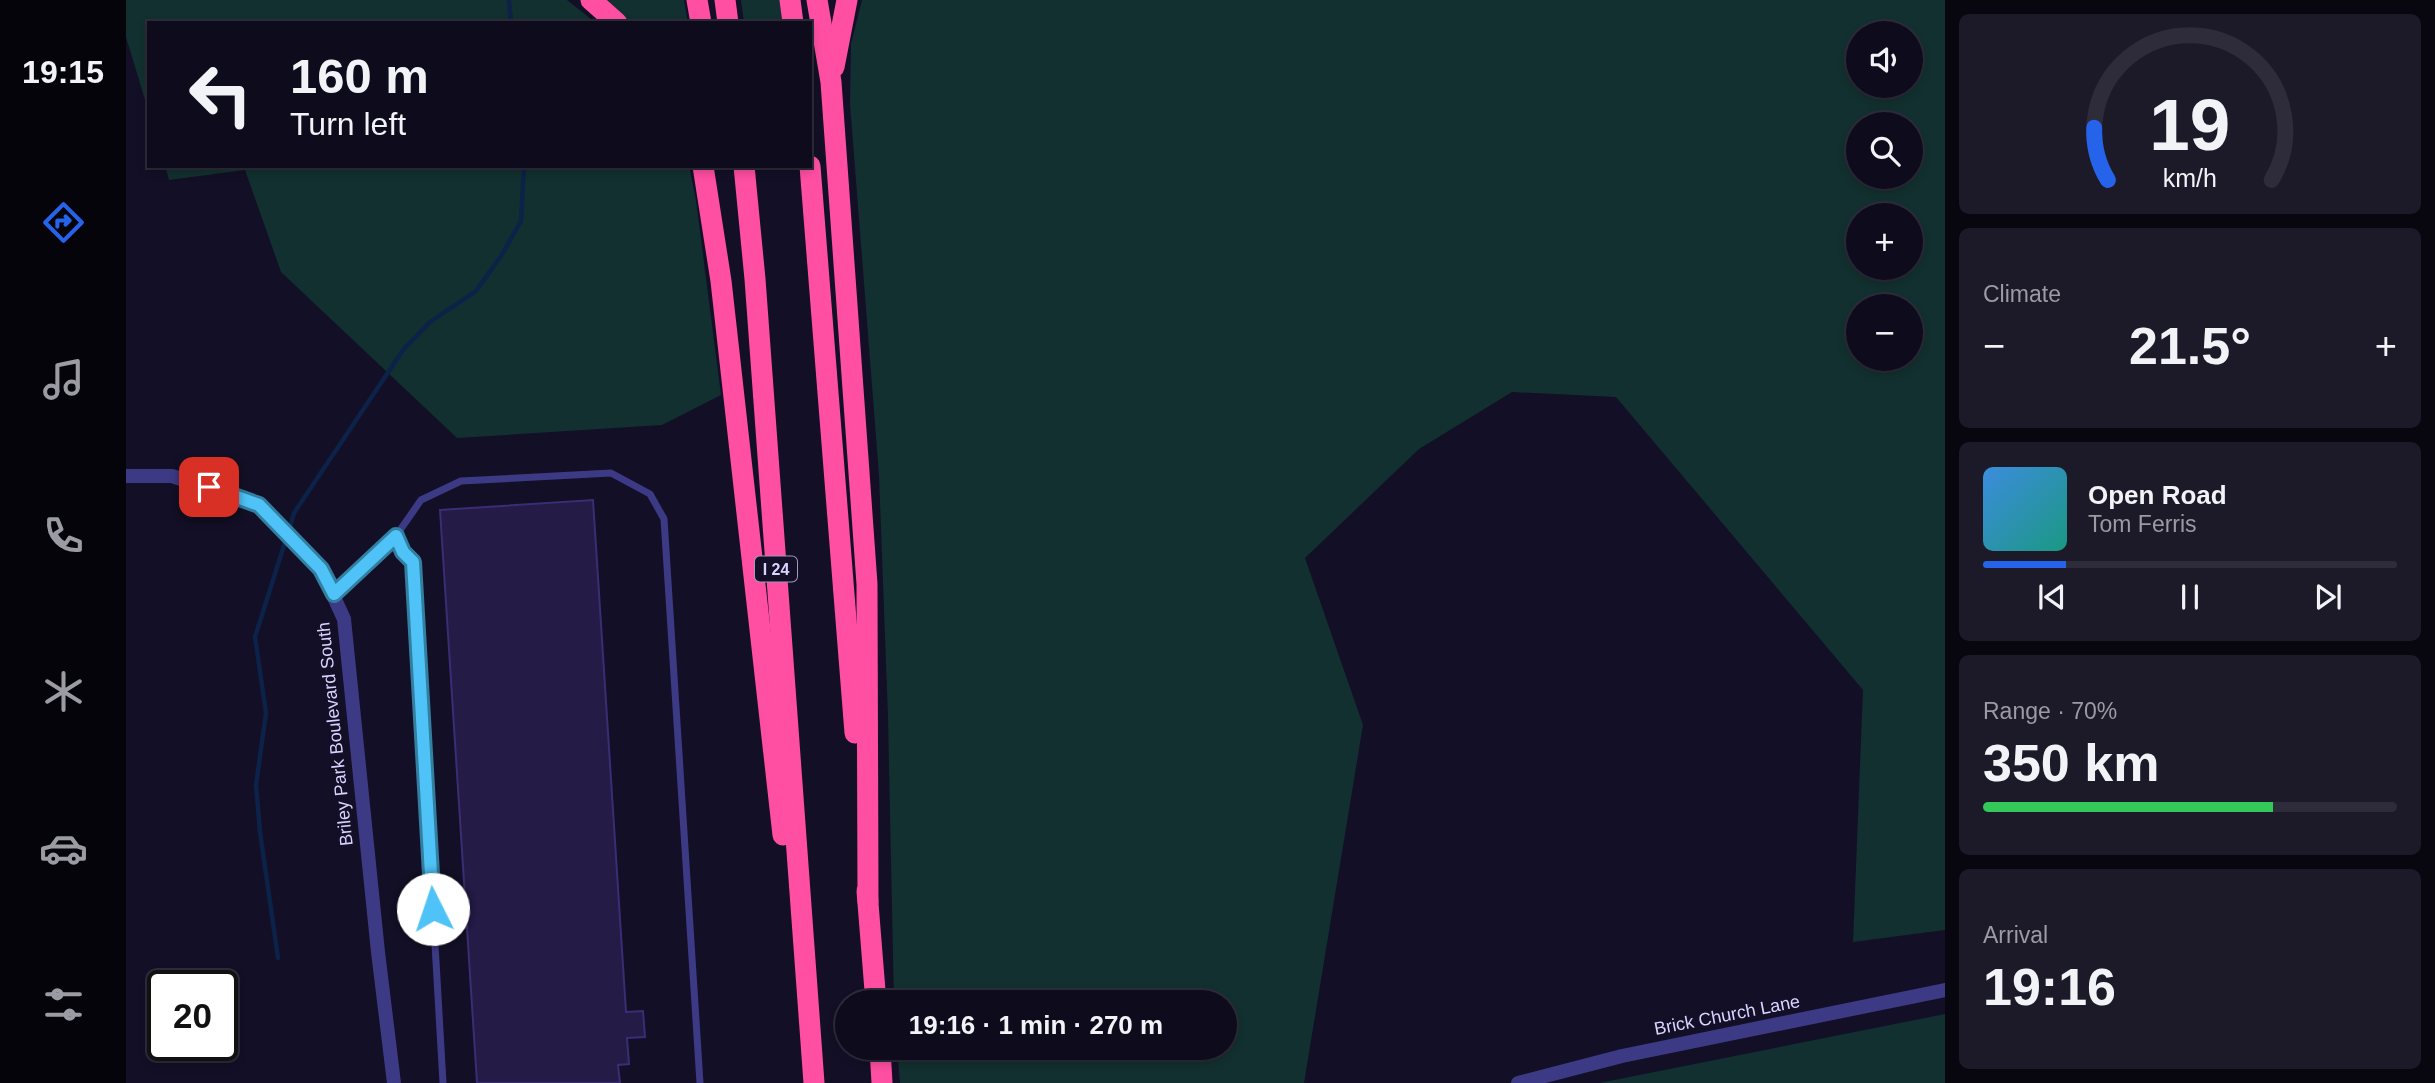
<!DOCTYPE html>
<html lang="en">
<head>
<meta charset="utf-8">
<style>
	:root { --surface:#0e0b1c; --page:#1c1929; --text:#f1f3f6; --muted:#9b9ba3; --line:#2e2b3b; --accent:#2563eb }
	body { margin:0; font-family:Helvetica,sans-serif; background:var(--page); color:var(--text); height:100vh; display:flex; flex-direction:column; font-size:26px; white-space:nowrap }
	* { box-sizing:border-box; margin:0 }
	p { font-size:23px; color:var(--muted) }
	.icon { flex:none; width:38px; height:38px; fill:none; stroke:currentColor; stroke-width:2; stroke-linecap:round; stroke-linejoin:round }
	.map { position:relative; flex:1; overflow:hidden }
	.drawer { display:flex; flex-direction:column; gap:14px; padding:14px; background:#08060f; width:490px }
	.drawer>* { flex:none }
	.banner { position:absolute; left:21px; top:21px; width:665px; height:147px; border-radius:0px; box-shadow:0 4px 10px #0003,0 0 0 2px var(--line); background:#0e0b1c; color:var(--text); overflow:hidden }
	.buttons { position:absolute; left:1720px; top:21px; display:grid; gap:14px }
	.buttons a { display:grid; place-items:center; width:77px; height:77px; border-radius:50%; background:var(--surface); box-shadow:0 4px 10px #0003,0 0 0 2px var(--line); font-size:35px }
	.speed { position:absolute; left:21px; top:970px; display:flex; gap:14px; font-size:35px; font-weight:700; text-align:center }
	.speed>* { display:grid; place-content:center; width:91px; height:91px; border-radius:50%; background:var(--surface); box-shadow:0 4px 10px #0003,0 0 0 2px var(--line); line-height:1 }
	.speed .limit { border:4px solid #111; border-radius:10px; background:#fff; color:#111 }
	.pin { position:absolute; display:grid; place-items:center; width:60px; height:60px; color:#fff; margin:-30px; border-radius:14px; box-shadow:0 4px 10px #0006 }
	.me { position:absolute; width:77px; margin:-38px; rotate:356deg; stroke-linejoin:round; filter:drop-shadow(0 0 5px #0008) }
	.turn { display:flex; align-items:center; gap:24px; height:147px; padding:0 28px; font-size:32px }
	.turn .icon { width:91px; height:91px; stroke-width:2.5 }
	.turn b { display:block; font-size:49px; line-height:60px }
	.big { font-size:52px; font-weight:700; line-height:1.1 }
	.drawer .widget { flex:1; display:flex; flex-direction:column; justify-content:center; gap:10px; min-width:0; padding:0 24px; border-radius:10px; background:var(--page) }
	.drawer .dial { align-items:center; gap:0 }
	.dial svg { height:182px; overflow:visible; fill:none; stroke:var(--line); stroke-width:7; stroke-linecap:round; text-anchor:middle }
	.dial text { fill:var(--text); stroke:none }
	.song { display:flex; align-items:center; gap:21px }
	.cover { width:84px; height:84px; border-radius:10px; background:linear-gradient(135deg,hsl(210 70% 55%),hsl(170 70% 35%)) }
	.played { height:7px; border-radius:4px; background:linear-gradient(90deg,var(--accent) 20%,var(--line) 20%) }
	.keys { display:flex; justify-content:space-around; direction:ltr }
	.heat { display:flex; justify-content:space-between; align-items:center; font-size:38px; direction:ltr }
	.charge { height:10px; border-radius:5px; background:linear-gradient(90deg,#34c759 70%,var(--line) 0) }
	.trip { position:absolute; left:709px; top:990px; width:402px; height:70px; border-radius:35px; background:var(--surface); box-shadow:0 4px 10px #0003,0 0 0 2px var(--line); font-weight:700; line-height:70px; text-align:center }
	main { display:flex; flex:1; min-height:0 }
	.menu { display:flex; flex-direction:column; width:126px; justify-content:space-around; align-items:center; background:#06040b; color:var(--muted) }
	.menu .icon { width:49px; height:49px }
	.menu .on { color:var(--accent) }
	.menu b { font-size:32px; color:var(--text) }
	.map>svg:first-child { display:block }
</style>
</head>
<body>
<main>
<nav class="menu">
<b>19:15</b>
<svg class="icon on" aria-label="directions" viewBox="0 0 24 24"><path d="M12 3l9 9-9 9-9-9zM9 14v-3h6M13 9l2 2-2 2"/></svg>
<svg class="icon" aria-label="music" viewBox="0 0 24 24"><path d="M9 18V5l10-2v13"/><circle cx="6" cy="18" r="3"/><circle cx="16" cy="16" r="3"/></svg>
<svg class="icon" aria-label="phone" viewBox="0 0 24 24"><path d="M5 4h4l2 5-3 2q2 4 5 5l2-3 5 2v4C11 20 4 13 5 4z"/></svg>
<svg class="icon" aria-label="climate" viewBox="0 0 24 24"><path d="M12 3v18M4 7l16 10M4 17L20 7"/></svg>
<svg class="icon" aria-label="car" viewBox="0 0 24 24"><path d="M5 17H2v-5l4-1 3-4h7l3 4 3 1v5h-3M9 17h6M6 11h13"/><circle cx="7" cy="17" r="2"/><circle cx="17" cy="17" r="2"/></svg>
<svg class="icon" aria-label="filters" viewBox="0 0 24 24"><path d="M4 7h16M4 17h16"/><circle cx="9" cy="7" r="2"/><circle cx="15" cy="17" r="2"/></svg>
</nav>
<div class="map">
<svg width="1819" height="1083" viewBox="0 0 1819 1083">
	<rect width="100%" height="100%" fill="#130f26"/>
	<g fill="#12302f" fill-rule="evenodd">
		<path d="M0,0h441l29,23h-447v90l-23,-76z"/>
		<path d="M478,0h80l4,23h-58z"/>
		<path d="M615,0h39l2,23h-38z"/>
		<path d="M736,0h1083v930l-92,12 10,-252 -247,-293 -104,-5 -93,57 -114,109 58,167 -59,358h-404l-3,-35h328v-45h-331l-6,-286 -9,-242 -29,-371 1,-60zM1732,33h53v53h-53zM1732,124h53v53h-53zM1732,215h53v53h-53zM1732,306h53v53h-53z"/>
		<path d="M39,166h524l7,34 25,195 -59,30 -205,13 -176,-166 -36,-102 -76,10z"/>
		<path d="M1819,1014v69h-346z"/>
	</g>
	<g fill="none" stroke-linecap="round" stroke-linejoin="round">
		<g stroke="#0c2248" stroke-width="4.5">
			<path d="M383,1l2,22"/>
			<path d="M163,531l5,-18 109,-163 27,-28 46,-31 25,-35 20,-35 3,-55"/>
			<path d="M152,958l-18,-126 -4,-47 10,-72 -11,-76 31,-98"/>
		</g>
	</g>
	<path fill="#241b47" stroke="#3b2d73" stroke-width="2" d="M467,500l33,512 17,-1 2,26 -18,1 2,26 -11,1 2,18h-143l-37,-573z"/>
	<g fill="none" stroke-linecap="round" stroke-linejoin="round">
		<g stroke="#3d3a85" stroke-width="7">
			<path d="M208,594l62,-58"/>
			<path d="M317,1083l-30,-521 -10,-10 -7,-16 25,-36 40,-19 150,-8 39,21 14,25 36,564"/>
		</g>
		<g stroke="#3d3a85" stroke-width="14">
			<path d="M0,476h46l87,29 62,64 23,50 34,333 16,131"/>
			<path d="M1392,1083l104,-27 323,-66"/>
		</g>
		<g stroke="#ff4fa3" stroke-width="21">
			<path d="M465,0l26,23"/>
			<path d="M571,0l4,23"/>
			<path d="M599,0l3,23"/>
			<path d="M664,0l3,23"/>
			<path d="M691,0l14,82 36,502 1,318"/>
			<path d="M708,67l13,-67"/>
			<path d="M577,166l18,115 62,554"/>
			<path d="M618,166l11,113 59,804"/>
			<path d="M684,166l45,567"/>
			<path d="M741,891l9,112"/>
			<path d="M754,1048l2,35"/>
		</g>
	</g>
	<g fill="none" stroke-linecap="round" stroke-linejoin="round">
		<defs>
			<path id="route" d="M83,487l50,18 62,64 13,25 62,-58 7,16 10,10 20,347"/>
		</defs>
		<use href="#route" stroke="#337fa1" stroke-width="18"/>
		<use href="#route" stroke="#4fc3f7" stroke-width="12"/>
	</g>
	<g text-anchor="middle" stroke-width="7" stroke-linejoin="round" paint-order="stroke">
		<rect fill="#130f26" stroke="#9e99be" stroke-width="2" x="629" y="556.5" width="42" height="25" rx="5"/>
		<g font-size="16" font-weight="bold" fill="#d9d4ff">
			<text x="650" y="575">I 24</text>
		</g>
		<g font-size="18" fill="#d9d4ff" stroke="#130f26">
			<text transform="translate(209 734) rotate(-96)" y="6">Briley Park Boulevard South</text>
			<text transform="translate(1601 1015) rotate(-11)" y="6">Brick Church Lane</text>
		</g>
	</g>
</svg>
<div class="buttons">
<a><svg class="icon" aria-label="sound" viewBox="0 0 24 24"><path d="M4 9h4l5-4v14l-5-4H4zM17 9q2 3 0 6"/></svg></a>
<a><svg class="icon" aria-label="search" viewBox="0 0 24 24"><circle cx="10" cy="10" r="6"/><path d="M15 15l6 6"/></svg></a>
<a>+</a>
<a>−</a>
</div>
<div class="speed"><div class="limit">20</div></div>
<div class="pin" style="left:83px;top:487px;background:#d93025"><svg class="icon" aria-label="arrive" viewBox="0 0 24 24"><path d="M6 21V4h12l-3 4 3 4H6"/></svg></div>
<svg class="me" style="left:307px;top:909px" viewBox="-20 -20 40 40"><circle r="19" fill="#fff"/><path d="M0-13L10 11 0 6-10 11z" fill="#4fc3f7"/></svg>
<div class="trip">19:16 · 1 min · 270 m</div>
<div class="banner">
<div class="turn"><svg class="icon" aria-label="left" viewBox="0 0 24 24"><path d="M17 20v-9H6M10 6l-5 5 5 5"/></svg><div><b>160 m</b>Turn left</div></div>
</div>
</div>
<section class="drawer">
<div class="widget dial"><svg viewBox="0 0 100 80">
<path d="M14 69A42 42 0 1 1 86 69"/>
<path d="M14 69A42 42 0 0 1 8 46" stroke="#2563eb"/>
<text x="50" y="56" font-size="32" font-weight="700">19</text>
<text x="50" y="72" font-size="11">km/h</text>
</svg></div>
<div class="widget"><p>Climate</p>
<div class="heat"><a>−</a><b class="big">21.5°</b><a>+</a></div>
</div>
<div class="widget">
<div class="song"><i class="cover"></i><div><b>Open Road</b><p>Tom Ferris</p></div></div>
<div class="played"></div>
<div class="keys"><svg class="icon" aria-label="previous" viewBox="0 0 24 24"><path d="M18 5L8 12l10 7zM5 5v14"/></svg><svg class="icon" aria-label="pause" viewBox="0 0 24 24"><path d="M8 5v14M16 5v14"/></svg><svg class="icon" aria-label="next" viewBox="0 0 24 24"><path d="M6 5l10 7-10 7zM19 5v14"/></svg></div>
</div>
<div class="widget"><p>Range · 70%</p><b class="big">350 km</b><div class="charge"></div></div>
<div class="widget"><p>Arrival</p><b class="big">19:16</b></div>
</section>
</main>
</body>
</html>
